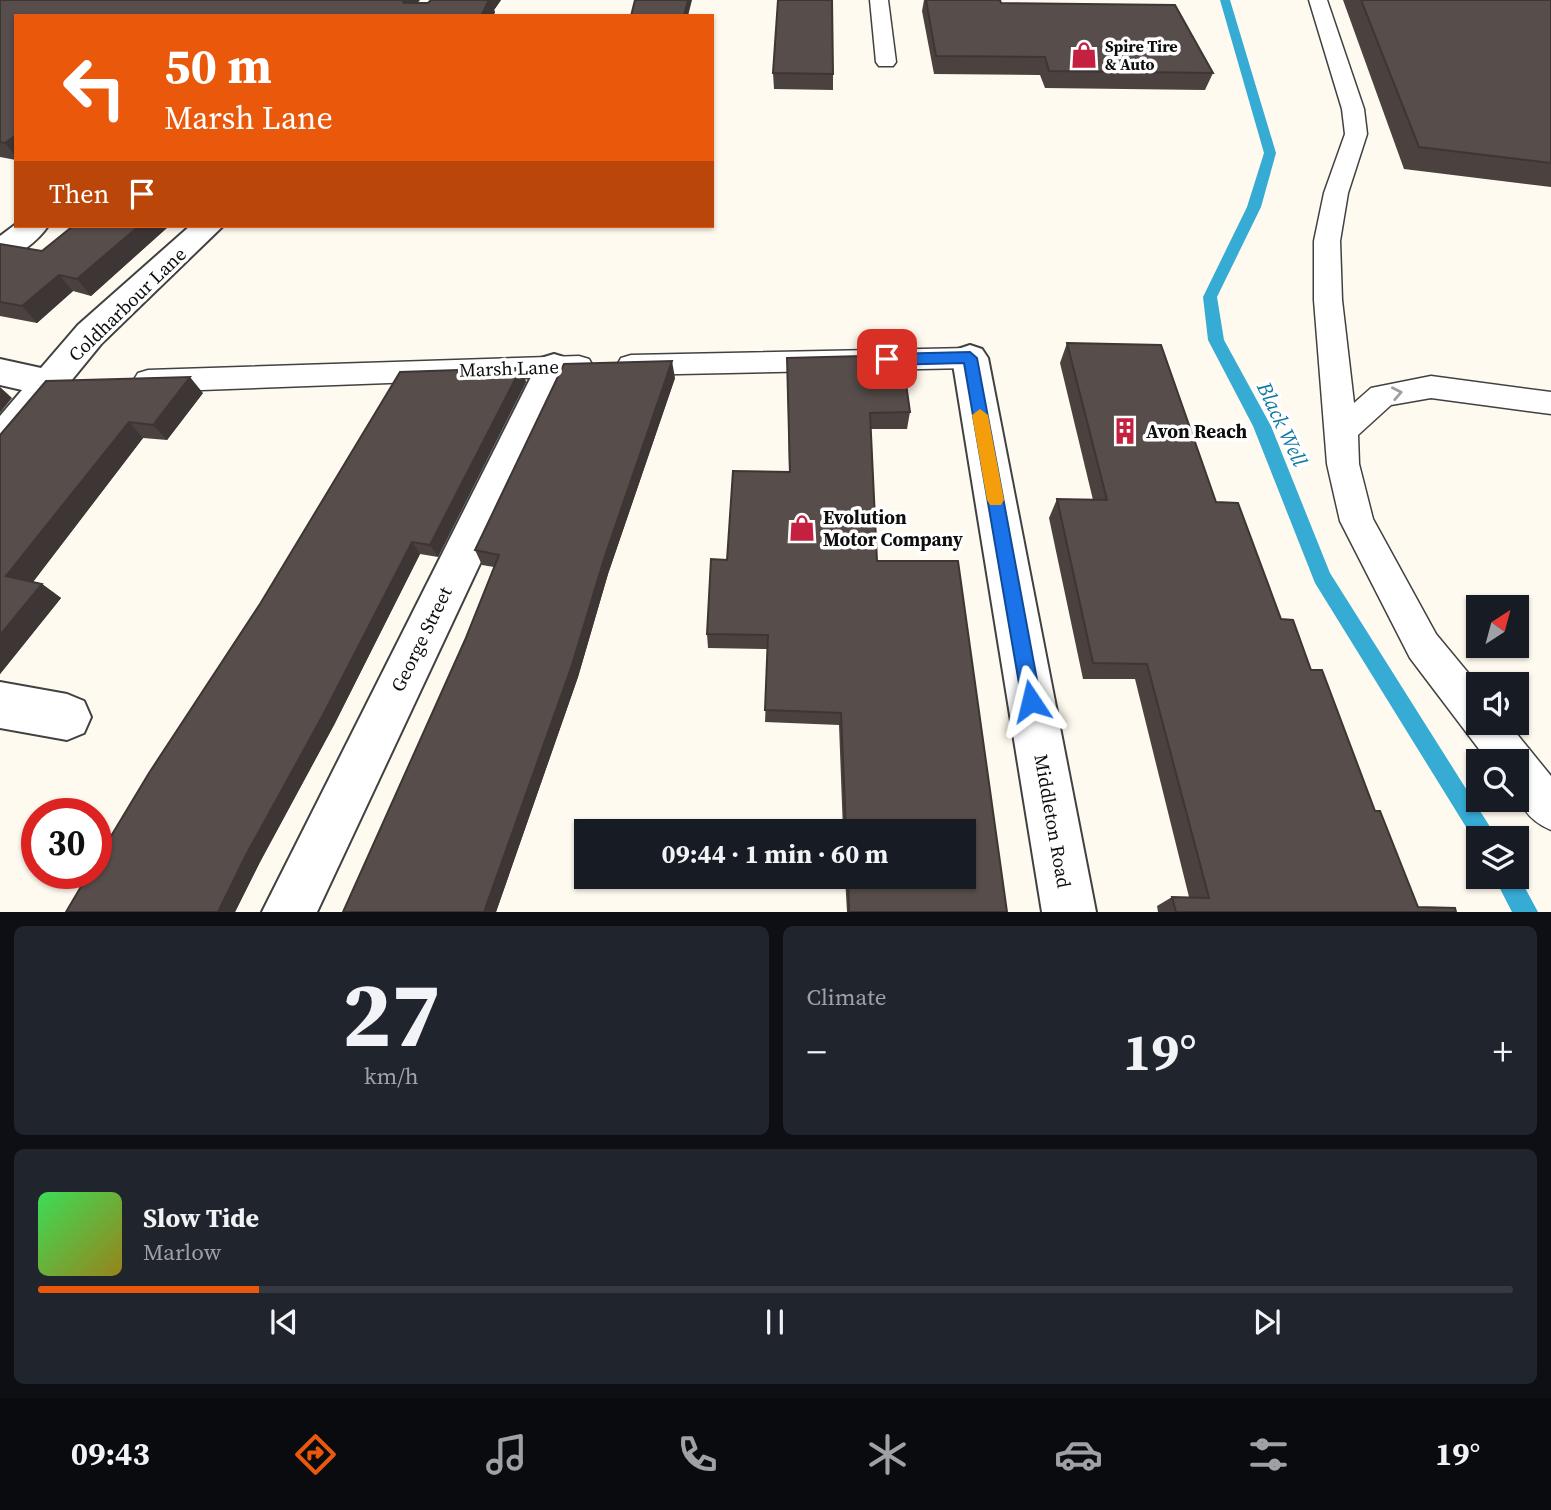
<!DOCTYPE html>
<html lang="en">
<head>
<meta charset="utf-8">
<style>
	:root { --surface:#171b24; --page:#20242c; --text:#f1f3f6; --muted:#9ea1a6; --line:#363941; --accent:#ea580c }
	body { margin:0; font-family:"Source Serif 4",serif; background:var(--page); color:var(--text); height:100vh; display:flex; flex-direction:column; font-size:26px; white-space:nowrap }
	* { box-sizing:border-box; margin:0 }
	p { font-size:23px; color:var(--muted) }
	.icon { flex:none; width:38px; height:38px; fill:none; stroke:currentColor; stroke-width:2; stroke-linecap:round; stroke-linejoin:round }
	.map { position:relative; height:912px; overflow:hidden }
	.side { display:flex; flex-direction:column; gap:14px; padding:14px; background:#0d0f14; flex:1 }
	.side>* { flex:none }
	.guide { position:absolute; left:14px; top:14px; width:700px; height:214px; border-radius:0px; box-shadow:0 2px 5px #0004; background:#ea580c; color:#fff; overflow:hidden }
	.needle { width:46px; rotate:36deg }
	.fabs { position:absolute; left:1466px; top:595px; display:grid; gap:14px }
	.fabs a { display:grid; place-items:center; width:63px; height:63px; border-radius:0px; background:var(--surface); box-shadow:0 2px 5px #0004; font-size:35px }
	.speed { position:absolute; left:21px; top:798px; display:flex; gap:14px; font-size:35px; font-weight:700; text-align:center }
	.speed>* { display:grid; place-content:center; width:91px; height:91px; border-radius:50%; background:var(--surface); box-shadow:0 2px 5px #0004; line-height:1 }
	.speed .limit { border:10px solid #d22; background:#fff; color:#111 }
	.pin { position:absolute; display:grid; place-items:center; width:60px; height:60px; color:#fff; margin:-30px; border-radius:14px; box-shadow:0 4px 10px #0006 }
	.me { position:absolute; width:77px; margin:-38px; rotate:350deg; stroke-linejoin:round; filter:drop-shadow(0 0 5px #0008) }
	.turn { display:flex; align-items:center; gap:24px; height:147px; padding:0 35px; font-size:32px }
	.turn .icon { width:91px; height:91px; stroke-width:2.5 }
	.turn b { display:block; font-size:49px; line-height:60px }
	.then { display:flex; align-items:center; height:66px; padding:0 35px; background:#0003; gap:14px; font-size:26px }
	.big { font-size:52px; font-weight:700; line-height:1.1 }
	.side .widget { flex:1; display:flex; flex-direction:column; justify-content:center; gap:10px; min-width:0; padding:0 24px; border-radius:10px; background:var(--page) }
	.side .dial { align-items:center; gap:0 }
	.dial b { font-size:91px; line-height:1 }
	.song { display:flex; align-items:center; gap:21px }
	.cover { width:84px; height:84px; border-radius:10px; background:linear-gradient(135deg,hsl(130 70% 55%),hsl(50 70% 35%)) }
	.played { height:7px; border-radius:4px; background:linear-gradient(90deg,var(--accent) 15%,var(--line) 15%) }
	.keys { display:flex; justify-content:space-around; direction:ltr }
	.heat { display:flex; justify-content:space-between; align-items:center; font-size:38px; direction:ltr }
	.side .tiles { flex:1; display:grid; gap:14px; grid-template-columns:1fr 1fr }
	.widget:last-child { grid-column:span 2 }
	.trip { position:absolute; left:574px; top:819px; width:402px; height:70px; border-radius:0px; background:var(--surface); box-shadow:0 2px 5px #0004; font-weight:700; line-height:70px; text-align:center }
	.menu { display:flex; height:112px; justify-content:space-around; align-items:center; background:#090b0e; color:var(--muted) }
	.menu .icon { width:49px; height:49px }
	.menu .on { color:var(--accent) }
	.menu b { font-size:32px; color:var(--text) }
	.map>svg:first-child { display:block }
</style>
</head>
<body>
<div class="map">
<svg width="1551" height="912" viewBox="0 0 1551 912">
	<rect width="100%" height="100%" fill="#fffaef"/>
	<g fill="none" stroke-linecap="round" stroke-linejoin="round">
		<g fill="#36abd3" fill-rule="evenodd">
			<path d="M1220,0h10l46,153 -15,54 -44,90 7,43 47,86 59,147 162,257 4,8h-17v10l-164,-265 -62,-157 -45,-86 -5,-43 44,-90 17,-54z"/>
			<path d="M1517,873l21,39h-26l-18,-35h23z"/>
		</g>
		<defs>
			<g id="lane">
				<path d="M870,0h18l8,62 -3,4h-14l-3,-4z"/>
				<path d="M1309,0h18l37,109 3,25 -19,59 -8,48 2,59 12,103 17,-15 60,-12 120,16v22l-120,-16 -40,7 -33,30 1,29 14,55 63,115 43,52v37h29l43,53v54c-34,-15 -34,-36 -34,-69h-29l-78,-103 -70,-137 -13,-57 -13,-164v-59l10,-48 21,-59 -3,-25z"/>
				<path d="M970,348l10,3 4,7 -4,7 -10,3 -339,7 -10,-3 -4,-7 4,-7 10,-3z"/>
				<path d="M579,356l10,3 4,7 -4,7 -10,3 -431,16 -10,-3 -5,-8 5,-8 10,-3z"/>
			</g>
			<g id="street">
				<path d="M16,224l32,2c-10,15 -31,31 -48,35v-25z"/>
				<path d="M190,226h33l-121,117 -89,109 -13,5v-41l22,-26 -22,-5v-26l41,9 37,-43z"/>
				<path d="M970,345l12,4 6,9 108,554h-54l-90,-554 6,-9z"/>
				<path d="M554,354l13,4 5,9 -255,545h-55l274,-545 5,-9z"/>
				<path d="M0,682l67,12 17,7 7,16 -7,16 -17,7 -67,-12z"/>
			</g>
		</defs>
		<use href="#lane" stroke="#414141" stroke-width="3"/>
		<use href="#street" stroke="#414141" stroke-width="4"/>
		<use href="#lane" fill="#fff" fill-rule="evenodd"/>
		<use href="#street" fill="#fff" fill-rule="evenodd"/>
	</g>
	<g fill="#4b4240">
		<path d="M0,0l417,3h11l3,-3h70l-7,10 1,2 -2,4h-477v144l-16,-3z"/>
		<path d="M924,0h76l1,3 212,70 -8,17 -160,-2 -5,-13 -106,-1 -12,-63z"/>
		<path d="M1343,0h208v187l-147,-18z"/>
		<path d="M773,73l60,1v16l-59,-1z"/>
		<path d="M73,226h96l-78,70 -18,-5 -36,32 -37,-7v-72l42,7z"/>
		<path d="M1067,343l149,159 65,117 30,51 107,237 38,5h-298l-1,-6 15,-9h17l-54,-218h-52l-34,-161 8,-19 36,1 -33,-137z"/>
		<path d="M787,358l123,54 -3,17h-37l7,132 130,351h-160l-2,-35h119v-46h-121l-4,-106 -74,-3 3,-73 -60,-1 -1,-14 20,-74 62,-88z"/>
		<path d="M521,368l5,14 -88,175 -18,-3 -86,171 -74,137 -25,50h-169z"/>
		<path d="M675,378l-67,196 -30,103 -82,235h-153l122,-272 29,-73 -12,-2 -7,-15z"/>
		<path d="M203,393l-36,47 -24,-2 -110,144 9,2 19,14 -61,76v-239z"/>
	</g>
	<g fill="#3d3634">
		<path d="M402,0h18l-13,16z"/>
		<path d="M489,0h12l-7,10 1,2 -2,4h-12z"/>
		<path d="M688,0h4l-4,16h-4z"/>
		<path d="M16,135v22l-11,-14z"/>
		<path d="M139,226h30l-78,70 -14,-17z"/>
		<path d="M59,275l14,16 -36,32 -15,-17z"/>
		<path d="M672,361l3,17 -67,196 -30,103 -82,235h-12z"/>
		<path d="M521,368l5,14 -88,175 -8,-12z"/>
		<path d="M190,377l13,16 -36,47 -14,-15z"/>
		<path d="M0,387l12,11 -12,15z"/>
		<path d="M129,422l14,16 -117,153 -20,-15z"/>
		<path d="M412,542l8,12 -86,171 -74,137 -25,50h-17l28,-57z"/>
		<path d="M42,584l19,14 -61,76v-39z"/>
	</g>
	<g fill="#574d4a" stroke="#3d3634" stroke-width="2">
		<path d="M0,0h402l2,3h24l3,-3h58l-8,16h-465v119l-11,8 -5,-1z"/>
		<path d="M635,0h53l-4,16h-53z"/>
		<path d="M778,0h54l1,74 -60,-1z"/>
		<path d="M926,0h74l1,3 174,2 38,68 -164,-2 -4,-14 -109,-1z"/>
		<path d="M1361,0h190v163l-132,-16z"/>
		<path d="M73,226h66l-62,53 -18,-4 -37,31 -22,-4v-58l42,7z"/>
		<path d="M1067,343l94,2 55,157 22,1 43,116 12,1 18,50h11l53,141h5l38,96 37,1 1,4h-280l-4,-15 37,1 -62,-234 -54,-1 -36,-164 50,1z"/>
		<path d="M902,355l8,57 -40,1 7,148h81l49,351h-158l-1,-35h116v-46h-118l-5,-118 -76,-3 3,-75 -61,-1 4,-75 16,1 6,-89 57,1 -3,-114z"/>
		<path d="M672,361l-68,198 -32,106 -88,247h-141l122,-272 34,-85 -24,-5 89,-186z"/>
		<path d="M521,368l-91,177 -18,-3 -89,173 -77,140 -28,57h-152l23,-39h7v-12l53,-88 111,-169 140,-232z"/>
		<path d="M190,377l-37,48 -24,-3 -123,154 36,8 -42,51v-200l46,-54z"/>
	</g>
	<defs><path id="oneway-chevron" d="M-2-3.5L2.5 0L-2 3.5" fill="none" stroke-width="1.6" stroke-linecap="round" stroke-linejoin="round" transform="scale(1.75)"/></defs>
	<use stroke="#9f9f9f" href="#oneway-chevron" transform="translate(1397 393) rotate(-11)"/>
	<path fill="#1a73e8" stroke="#114b97" stroke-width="2" d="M970,352l7,6 64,343 -3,6 -7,3 -6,-3 -3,-6 -58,-338 -77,2 -8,-6 8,-5z"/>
	<path fill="#f59e0b" d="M980,409l8,6 16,85 -3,5h-11l-3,-5 -15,-85z"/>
	<defs>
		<symbol id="shop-bare" viewBox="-9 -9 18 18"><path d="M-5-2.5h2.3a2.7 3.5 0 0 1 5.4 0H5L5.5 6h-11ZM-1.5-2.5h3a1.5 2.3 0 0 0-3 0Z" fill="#c42040" stroke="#fff" stroke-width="2.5" paint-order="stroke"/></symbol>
		<symbol id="building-bare" viewBox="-9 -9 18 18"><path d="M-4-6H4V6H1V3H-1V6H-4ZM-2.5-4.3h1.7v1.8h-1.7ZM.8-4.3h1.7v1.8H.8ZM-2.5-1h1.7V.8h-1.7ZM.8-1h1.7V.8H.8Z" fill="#c42040" stroke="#fff" stroke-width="2.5" paint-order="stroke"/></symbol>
	</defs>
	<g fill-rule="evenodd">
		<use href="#shop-bare" x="1065" y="36" width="38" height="38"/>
		<use href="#building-bare" x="1106" y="412" width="38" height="38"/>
		<use href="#shop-bare" x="783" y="509" width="38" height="38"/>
	</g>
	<g text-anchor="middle" stroke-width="7" stroke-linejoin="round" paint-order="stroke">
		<g font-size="16" font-weight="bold" fill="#0e0e0e" stroke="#fff" text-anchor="start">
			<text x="1105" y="52">Spire Tire<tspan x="1105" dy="18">&amp; Auto</tspan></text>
		</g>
		<g font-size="19" fill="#0e0e0e" stroke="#fff">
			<text transform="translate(127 304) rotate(-44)" y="7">Coldharbour Lane</text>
			<text transform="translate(509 368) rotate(-2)" y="7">Marsh Lane</text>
			<text transform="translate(421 639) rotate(-64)" y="7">George Street</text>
			<text transform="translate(1053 821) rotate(80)" y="7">Middleton Road</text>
		</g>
		<g font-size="19" font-weight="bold" fill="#0e0e0e" stroke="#fff" text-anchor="start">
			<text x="1146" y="438">Avon Reach</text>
			<text x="823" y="524">Evolution<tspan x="823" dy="22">Motor Company</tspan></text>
		</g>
		<g font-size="21" font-style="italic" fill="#127aa5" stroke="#fff">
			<text transform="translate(1282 424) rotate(65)" y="7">Black Well</text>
		</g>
	</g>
</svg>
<div class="fabs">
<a><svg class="needle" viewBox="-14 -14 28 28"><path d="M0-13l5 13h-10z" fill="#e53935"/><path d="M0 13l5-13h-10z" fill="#9ea1a6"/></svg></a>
<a><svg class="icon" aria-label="sound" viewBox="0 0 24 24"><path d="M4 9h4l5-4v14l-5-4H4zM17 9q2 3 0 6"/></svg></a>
<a><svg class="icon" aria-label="search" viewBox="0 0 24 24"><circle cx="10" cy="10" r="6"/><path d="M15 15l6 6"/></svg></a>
<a><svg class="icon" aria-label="layers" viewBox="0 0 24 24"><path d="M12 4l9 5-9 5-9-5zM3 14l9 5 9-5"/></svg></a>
</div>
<div class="speed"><div class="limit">30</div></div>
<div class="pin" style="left:887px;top:359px;background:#d93025"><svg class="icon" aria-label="arrive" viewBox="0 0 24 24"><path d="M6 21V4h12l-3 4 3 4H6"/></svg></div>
<svg class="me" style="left:1031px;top:701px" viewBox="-20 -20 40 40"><path d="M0-17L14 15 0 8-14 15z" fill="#1a73e8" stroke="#fff" stroke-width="4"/></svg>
<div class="trip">09:44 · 1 min · 60 m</div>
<div class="guide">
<div class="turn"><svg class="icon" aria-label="left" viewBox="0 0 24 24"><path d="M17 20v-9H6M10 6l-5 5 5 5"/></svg><div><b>50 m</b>Marsh Lane</div></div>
<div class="then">Then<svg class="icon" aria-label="arrive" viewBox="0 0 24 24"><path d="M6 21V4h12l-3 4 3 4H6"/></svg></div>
</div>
</div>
<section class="side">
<div class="tiles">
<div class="widget dial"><b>27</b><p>km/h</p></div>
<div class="widget"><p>Climate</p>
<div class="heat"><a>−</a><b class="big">19°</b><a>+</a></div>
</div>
<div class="widget">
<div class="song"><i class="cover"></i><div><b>Slow Tide</b><p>Marlow</p></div></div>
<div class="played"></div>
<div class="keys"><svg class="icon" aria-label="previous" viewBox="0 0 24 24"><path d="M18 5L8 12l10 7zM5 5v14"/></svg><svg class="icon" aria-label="pause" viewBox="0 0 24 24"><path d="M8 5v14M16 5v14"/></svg><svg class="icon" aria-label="next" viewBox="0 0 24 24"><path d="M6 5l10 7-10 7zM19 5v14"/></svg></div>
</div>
</div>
</section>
<nav class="menu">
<b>09:43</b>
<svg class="icon on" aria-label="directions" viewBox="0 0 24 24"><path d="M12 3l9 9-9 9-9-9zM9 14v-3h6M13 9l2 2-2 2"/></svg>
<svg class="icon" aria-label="music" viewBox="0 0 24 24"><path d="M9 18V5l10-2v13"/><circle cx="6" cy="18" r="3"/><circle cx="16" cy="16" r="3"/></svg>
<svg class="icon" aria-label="phone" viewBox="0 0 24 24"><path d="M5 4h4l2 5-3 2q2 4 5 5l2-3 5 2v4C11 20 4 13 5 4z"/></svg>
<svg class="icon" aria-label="climate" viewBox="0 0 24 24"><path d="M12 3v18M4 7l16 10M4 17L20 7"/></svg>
<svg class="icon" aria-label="car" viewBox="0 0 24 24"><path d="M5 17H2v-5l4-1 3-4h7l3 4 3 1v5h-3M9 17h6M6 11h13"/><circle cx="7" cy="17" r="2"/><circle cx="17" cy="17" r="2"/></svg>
<svg class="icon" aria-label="filters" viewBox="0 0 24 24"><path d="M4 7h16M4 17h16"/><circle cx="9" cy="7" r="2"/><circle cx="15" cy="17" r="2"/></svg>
<b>19°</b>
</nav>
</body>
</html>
